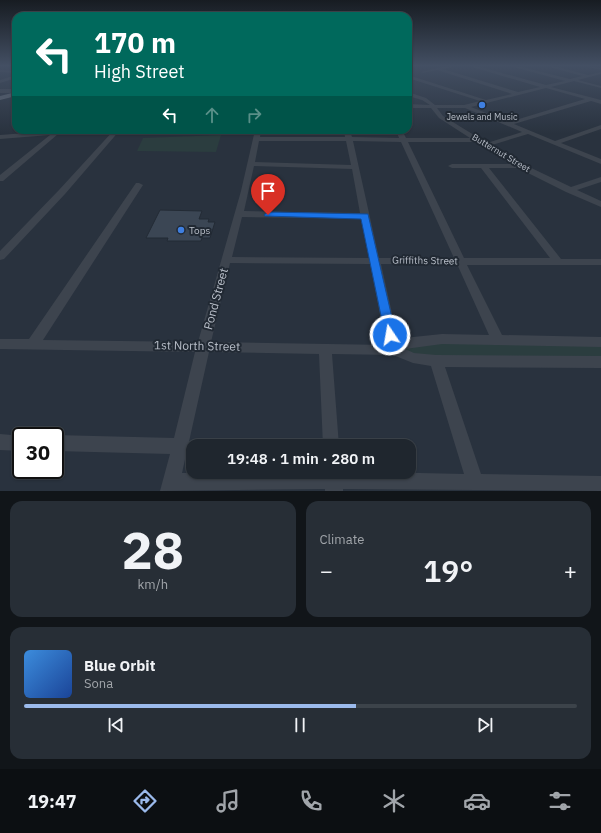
<!DOCTYPE html>
<html lang="en">
<head>
<meta charset="utf-8">
<style>
	:root { --surface:#1f262e; --page:#272e36; --text:#f1f3f6; --muted:#a1a5aa; --line:#3c434a; --accent:#9bbaec }
	body { margin:0; font-family:"IBM Plex Sans",sans-serif; background:var(--page); color:var(--text); height:100vh; display:flex; flex-direction:column; font-size:15px; white-space:nowrap }
	* { box-sizing:border-box; margin:0 }
	p { font-size:13px; color:var(--muted) }
	.icon { flex:none; width:22px; height:22px; fill:none; stroke:currentColor; stroke-width:2; stroke-linecap:round; stroke-linejoin:round }
	.map { position:relative; height:491px; overflow:hidden }
	.drawer { display:flex; flex-direction:column; gap:10px; padding:10px; background:#111519; flex:1 }
	.drawer>* { flex:none }
	.guide { position:absolute; left:12px; top:12px; width:400px; height:122px; border-radius:12px; box-shadow:0 1px 3px #0004,0 0 0 1px var(--line); background:#00695c; color:#fff; overflow:hidden }
	.speed { position:absolute; left:12px; top:427px; display:flex; gap:8px; font-size:20px; font-weight:700; text-align:center }
	.speed>* { display:grid; place-content:center; width:52px; height:52px; border-radius:50%; background:var(--surface); box-shadow:0 1px 3px #0004,0 0 0 1px var(--line); line-height:1 }
	.speed .limit { border:2px solid #111; border-radius:6px; background:#fff; color:#111 }
	.pin { position:absolute; display:grid; place-items:center; width:34px; height:34px; color:#fff; margin:-41px -17px; border-radius:50% 50% 50% 0; rotate:-45deg; box-shadow:0 0 4px #0007 }
	.pin .icon { rotate:45deg }
	.me { position:absolute; width:44px; margin:-22px; rotate:348deg; stroke-linejoin:round; filter:drop-shadow(0 0 3px #0008) }
	.turn { display:flex; align-items:center; gap:14px; height:84px; padding:0 16px; font-size:18px }
	.turn .icon { width:52px; height:52px; stroke-width:2.5 }
	.turn b { display:block; font-size:28px; line-height:34px }
	.lanes { display:flex; align-items:center; height:38px; padding:0 16px; background:#0003; justify-content:center; gap:20px; direction:ltr }
	.lanes .off { opacity:.35 }
	.big { font-size:30px; font-weight:600; line-height:1.1 }
	.drawer .tile { flex:1; display:flex; flex-direction:column; justify-content:center; gap:6px; min-width:0; padding:0 14px; border-radius:12px; background:var(--page) }
	.drawer .dial { align-items:center; gap:0 }
	.dial b { font-size:52px; line-height:1 }
	.song { display:flex; align-items:center; gap:12px }
	.cover { width:48px; height:48px; border-radius:6px; background:linear-gradient(135deg,hsl(210 70% 55%),hsl(220 70% 35%)) }
	.played { height:4px; border-radius:2px; background:linear-gradient(90deg,var(--accent) 60%,var(--line) 60%) }
	.keys { display:flex; justify-content:space-around; direction:ltr }
	.heat { display:flex; justify-content:space-between; align-items:center; font-size:22px; direction:ltr }
	.drawer .tiles { flex:1; display:grid; gap:10px; grid-template-columns:1fr 1fr }
	.tile:last-child { grid-column:span 2 }
	.trip { position:absolute; left:186px; top:439px; width:230px; height:40px; border-radius:12px; background:var(--surface); box-shadow:0 1px 3px #0004,0 0 0 1px var(--line); font-weight:600; line-height:40px; text-align:center }
	.tab-bar { display:flex; height:64px; justify-content:space-around; align-items:center; background:#0c0f12; color:var(--muted) }
	.tab-bar .icon { width:28px; height:28px }
	.tab-bar .selected { color:var(--accent) }
	.tab-bar b { font-size:18px; color:var(--text) }
	.map>svg:first-child { display:block }
</style>
</head>
<body>
<div class="map">
<svg width="601" height="491" viewBox="0 0 601 491">
	<rect width="100%" height="100%" fill="#29323e"/>
	<g fill="#2b3d3f">
		<path d="M221,135l-5,17 -79,-1 6,-13z"/>
		<path d="M426,342l175,3v13l-165,-1 -28,-5 -3,-2v-3z"/>
	</g>
	<path fill="#3b4654" stroke="#232b35" d="M160,210l42,1 -3,8h10l-1,3h7l-5,16h-8l-1,3h-34l1,-3h-22z"/>
	<g fill="none" stroke-linecap="round" stroke-linejoin="round">
		<g fill="#3d444e" fill-rule="evenodd">
			<path d="M450,65h10l-17,4 75,23 22,-5 -75,-22h8l73,20 19,-4 -59,-16h8l56,14 12,-3 -40,-11h8l38,10 13,-3v2l-23,6 23,6v2l-27,-7 -23,6 50,13v4l-10,-3 -77,23 41,17 46,-16v4l-40,14 40,16v5l-73,-30 -36,11 31,19 48,23 30,-10v5l-24,8 24,11v6l-35,-15 -48,-24h-29l72,91h40v6h-134l35,70 99,2v10l-159,-3 -37,5 9,4 22,2 165,1v12l-156,-1 36,107 120,2v15l-258,-2v2h-18v-2l-165,2 10,-37 -115,-3v-15h-2l2,-1 119,3 21,-86 -195,-3v-10h29l107,-156h3l4,2 -100,155 155,2 43,-151 14,-61h6l-1,7h85l-1,-7h6l2,7 47,1 -3,-8h6l4,8h64l-31,-20 -8,-10h-23v-4l22,1 -8,-5 -14,-4v-4l18,6 9,7h29l16,-4 -72,-23v-3l78,25 26,-6 -75,-24 -14,3 -2,-1zM546,88l39,11 -76,23 -38,-15zM437,108h28l57,24 -35,11 -44,-27zM259,141h87l5,24 -96,-3zM353,141l48,1 53,116h-75zM408,142h69l34,22h-59l-4,2 4,2h29l69,90h-86zM254,166l98,3 8,44 -116,-2zM242,217l119,2 8,39 -137,-1zM230,263l140,1 16,81 -175,-3zM381,264h76l32,71 -47,-1 -38,4 -6,2zM209,352l110,2 4,92h16l-7,-92 61,1 20,8 18,3 33,108 -90,-2 -192,1z"/>
			<path d="M582,65l19,3v2l-18,-4z"/>
			<path d="M0,70l16,1v2l-16,-1z"/>
			<path d="M16,75v3l-16,5v-3z"/>
			<rect x="0" y="89" width="16" height="4"/>
			<path d="M64,130h27l-3,2 -30,2 -55,47h-3v-6l50,-40 -50,4v-4z"/>
			<path d="M114,130h6l-55,64 -61,65 -4,1v-9l59,-61z"/>
			<path d="M0,434l23,2h-2v15l-21,-1z"/>
		</g>
		<path fill="#5b636e" fill-rule="evenodd" d="M16,92v4l-16,4v-4z"/>
	</g>
	<linearGradient id="sky" x2="0" y2="1"><stop stop-color="#171c22"/><stop offset="0.49" stop-color="#434f63"/><stop offset="1" stop-color="#434f63" stop-opacity="0"/></linearGradient>
	<rect width="601" height="134" fill="url(#sky)"/>
	<path fill="#1a73e8" stroke="#114b97" d="M268,212l100,2 28,121 -1,3 -5,1 -4,-1 -1,-3 -24,-116 -96,-3 -1,-1z"/>
	<g fill="#3f7fe0" stroke="#212933" stroke-width="1.5">
		<circle cx="482" cy="105" r="4"/>
		<circle cx="181" cy="230" r="4"/>
	</g>
	<g text-anchor="middle" stroke-width="4" stroke-linejoin="round" paint-order="stroke">
		<g font-size="9" fill="#b9bfc9" stroke="#212933">
			<text x="482" y="120">Jewels and Music</text>
		</g>
		<g font-size="9" fill="#b9bfc9" stroke="#212933">
			<text transform="translate(501 153) rotate(31)" y="3">Butternut Street</text>
		</g>
		<g font-size="10" fill="#b9bfc9" stroke="#212933" text-anchor="start">
			<text x="189" y="234">Tops</text>
		</g>
		<g font-size="10" fill="#b9bfc9" stroke="#212933">
			<text transform="translate(425 260) rotate(1)" y="4">Griffiths Street</text>
		</g>
		<g font-size="12" fill="#b9bfc9" stroke="#212933">
			<text transform="translate(216 299) rotate(-75)" y="4">Pond Street</text>
			<text transform="translate(197 346) rotate(1)" y="4">1st North Street</text>
		</g>
	</g>
</svg>
<div class="speed"><div class="limit">30</div></div>
<div class="pin" style="left:268px;top:215px;background:#d93025"><svg class="icon" aria-label="arrive" viewBox="0 0 24 24"><path d="M6 21V4h12l-3 4 3 4H6"/></svg></div>
<svg class="me" style="left:390px;top:335px" viewBox="-20 -20 40 40"><circle r="17" fill="#1a73e8" stroke="#fff" stroke-width="3"/><path d="M0-11L8 9 0 5-8 9z" fill="#fff"/></svg>
<div class="trip">19:48 · 1 min · 280 m</div>
<div class="guide">
<div class="turn"><svg class="icon" aria-label="left" viewBox="0 0 24 24"><path d="M17 20v-9H6M10 6l-5 5 5 5"/></svg><div><b>170 m</b>High Street</div></div>
<div class="lanes"><svg class="icon" aria-label="left" viewBox="0 0 24 24"><path d="M17 20v-9H6M10 6l-5 5 5 5"/></svg><svg class="icon off" aria-label="ahead" viewBox="0 0 24 24"><path d="M12 20V5M6 11l6-6 6 6"/></svg><svg class="icon off" aria-label="right" viewBox="0 0 24 24"><path d="M7 20v-9h11M14 6l5 5-5 5"/></svg></div>
</div>
</div>
<section class="drawer">
<div class="tiles">
<div class="tile dial"><b>28</b><p>km/h</p></div>
<div class="tile"><p>Climate</p>
<div class="heat"><a>−</a><b class="big">19°</b><a>+</a></div>
</div>
<div class="tile">
<div class="song"><i class="cover"></i><div><b>Blue Orbit</b><p>Sona</p></div></div>
<div class="played"></div>
<div class="keys"><svg class="icon" aria-label="previous" viewBox="0 0 24 24"><path d="M18 5L8 12l10 7zM5 5v14"/></svg><svg class="icon" aria-label="pause" viewBox="0 0 24 24"><path d="M8 5v14M16 5v14"/></svg><svg class="icon" aria-label="next" viewBox="0 0 24 24"><path d="M6 5l10 7-10 7zM19 5v14"/></svg></div>
</div>
</div>
</section>
<nav class="tab-bar">
<b>19:47</b>
<svg class="icon selected" aria-label="directions" viewBox="0 0 24 24"><path d="M12 3l9 9-9 9-9-9zM9 14v-3h6M13 9l2 2-2 2"/></svg>
<svg class="icon" aria-label="music" viewBox="0 0 24 24"><path d="M9 18V5l10-2v13"/><circle cx="6" cy="18" r="3"/><circle cx="16" cy="16" r="3"/></svg>
<svg class="icon" aria-label="phone" viewBox="0 0 24 24"><path d="M5 4h4l2 5-3 2q2 4 5 5l2-3 5 2v4C11 20 4 13 5 4z"/></svg>
<svg class="icon" aria-label="climate" viewBox="0 0 24 24"><path d="M12 3v18M4 7l16 10M4 17L20 7"/></svg>
<svg class="icon" aria-label="car" viewBox="0 0 24 24"><path d="M5 17H2v-5l4-1 3-4h7l3 4 3 1v5h-3M9 17h6M6 11h13"/><circle cx="7" cy="17" r="2"/><circle cx="17" cy="17" r="2"/></svg>
<svg class="icon" aria-label="filters" viewBox="0 0 24 24"><path d="M4 7h16M4 17h16"/><circle cx="9" cy="7" r="2"/><circle cx="15" cy="17" r="2"/></svg>
</nav>
</body>
</html>
